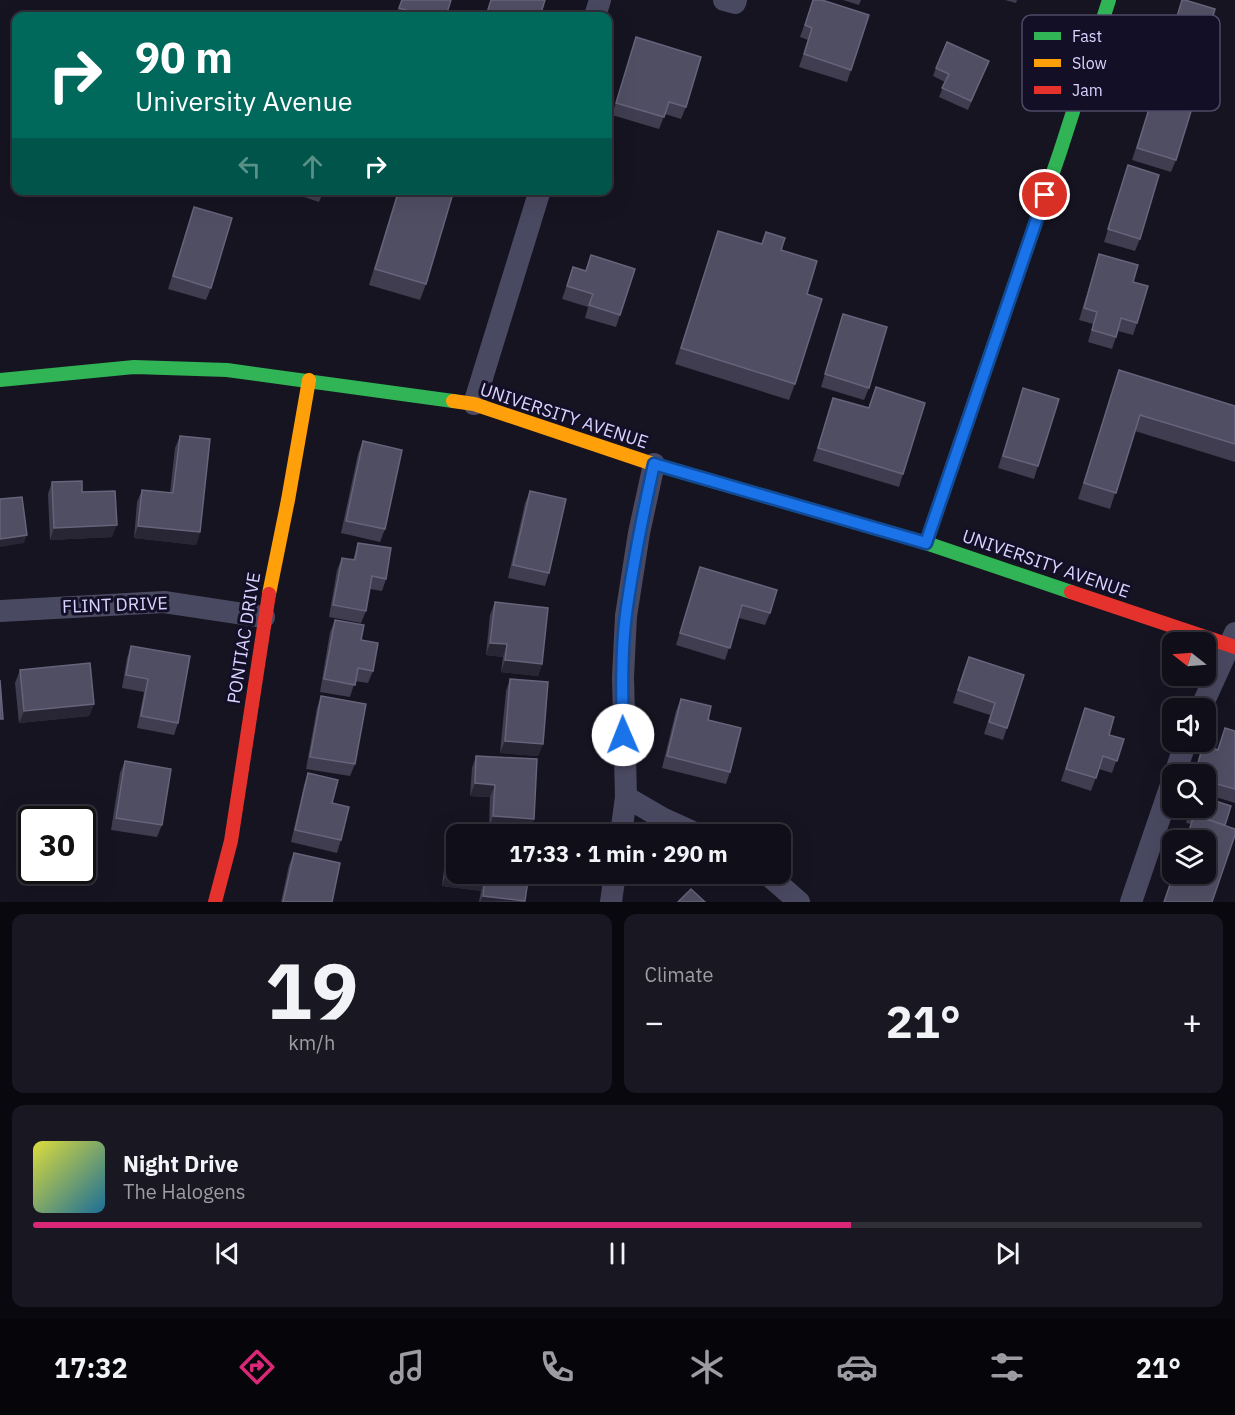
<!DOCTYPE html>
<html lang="en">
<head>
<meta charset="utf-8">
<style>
	:root { --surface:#100f19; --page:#191822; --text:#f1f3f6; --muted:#9c9ca2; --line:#302f38; --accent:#db2777 }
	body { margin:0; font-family:"IBM Plex Sans",sans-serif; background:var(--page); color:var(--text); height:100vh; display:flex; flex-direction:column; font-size:22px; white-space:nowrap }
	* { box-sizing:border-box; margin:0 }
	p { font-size:20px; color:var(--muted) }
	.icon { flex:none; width:33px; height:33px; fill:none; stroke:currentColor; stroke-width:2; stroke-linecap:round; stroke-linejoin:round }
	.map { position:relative; height:902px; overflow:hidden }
	.sheet { display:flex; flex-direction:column; gap:12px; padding:12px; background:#09080e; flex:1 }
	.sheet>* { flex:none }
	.hud { position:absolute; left:12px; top:12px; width:600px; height:183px; border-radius:12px; box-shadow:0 6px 24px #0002,0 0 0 2px var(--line); background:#00695c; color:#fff; overflow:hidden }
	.needle { width:39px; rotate:287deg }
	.controls { position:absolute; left:1162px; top:632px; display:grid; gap:12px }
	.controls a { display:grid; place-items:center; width:54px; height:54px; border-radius:12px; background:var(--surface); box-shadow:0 6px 24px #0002,0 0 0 2px var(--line); font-size:30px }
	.speed { position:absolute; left:18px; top:806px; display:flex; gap:12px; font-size:30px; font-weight:700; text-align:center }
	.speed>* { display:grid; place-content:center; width:78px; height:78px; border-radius:50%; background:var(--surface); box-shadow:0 6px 24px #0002,0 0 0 2px var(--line); line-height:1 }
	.speed .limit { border:3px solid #111; border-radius:9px; background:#fff; color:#111 }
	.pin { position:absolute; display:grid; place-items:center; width:51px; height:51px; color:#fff; margin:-26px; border:3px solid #fff; border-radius:50%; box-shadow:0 2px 6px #0007 }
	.me { position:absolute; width:66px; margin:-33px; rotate:359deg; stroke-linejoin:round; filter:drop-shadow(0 0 4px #0008) }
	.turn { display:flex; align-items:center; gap:21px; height:126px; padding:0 24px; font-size:27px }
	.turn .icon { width:78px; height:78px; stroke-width:2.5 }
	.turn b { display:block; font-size:42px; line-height:51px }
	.lanes { display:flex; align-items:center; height:57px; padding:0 24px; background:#0003; justify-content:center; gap:30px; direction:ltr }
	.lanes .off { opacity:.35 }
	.big { font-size:45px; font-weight:800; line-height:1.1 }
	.sheet .widget { flex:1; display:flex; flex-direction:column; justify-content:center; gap:9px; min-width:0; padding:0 21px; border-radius:12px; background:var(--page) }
	.sheet .dial { align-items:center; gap:0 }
	.dial b { font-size:78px; line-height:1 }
	.song { display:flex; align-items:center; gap:18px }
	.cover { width:72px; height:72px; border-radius:9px; background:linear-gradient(135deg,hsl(60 70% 55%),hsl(200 70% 35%)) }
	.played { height:6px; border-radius:3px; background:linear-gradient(90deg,var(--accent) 70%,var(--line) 70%) }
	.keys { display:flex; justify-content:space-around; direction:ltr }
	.heat { display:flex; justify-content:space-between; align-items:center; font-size:33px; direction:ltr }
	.sheet .tiles { flex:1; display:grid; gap:12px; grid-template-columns:1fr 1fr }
	.widget:last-child { grid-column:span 2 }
	.trip { position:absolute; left:446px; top:824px; width:345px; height:60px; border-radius:12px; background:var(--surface); box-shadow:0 6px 24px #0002,0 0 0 2px var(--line); font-weight:800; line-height:60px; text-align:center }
	.menu { display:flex; height:96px; justify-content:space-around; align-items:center; background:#06060a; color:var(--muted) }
	.menu .icon { width:42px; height:42px }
	.menu .active { color:var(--accent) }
	.menu b { font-size:27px; color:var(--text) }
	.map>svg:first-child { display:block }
</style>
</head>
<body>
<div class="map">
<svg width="1235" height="902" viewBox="0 0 1235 902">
	<rect width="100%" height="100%" fill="#161421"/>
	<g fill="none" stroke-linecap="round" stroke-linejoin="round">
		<g stroke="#4a4962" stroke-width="22">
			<path d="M724,0l11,3 1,-3"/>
			<path d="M595,16l5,-16"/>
			<path d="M474,404l66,-214"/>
			<path d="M0,611l164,-9 100,15"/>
			<path d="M1201,708l34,-75"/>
			<path d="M1175,774l11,-33"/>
			<path d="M626,797l36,21 35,16"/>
			<path d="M621,834l5,-37 -3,-120 3,-61 13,-83 15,-69"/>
			<path d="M766,873l33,29"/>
			<path d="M611,902l4,-29"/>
			<path d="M1131,902l42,-123"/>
		</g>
		<g stroke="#30b455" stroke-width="14">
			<path d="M0,380l134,-13 93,3 226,31"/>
			<path d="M975,399l85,-247 49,-152"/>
			<path d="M650,463l276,80 145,49"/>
		</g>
		<g stroke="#ff9f0a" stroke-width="14">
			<path d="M453,401l21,3 176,59"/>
			<path d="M269,594l19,-94 21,-120"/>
		</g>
		<g stroke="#e5322d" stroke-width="14">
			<path d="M926,543l49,-144"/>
			<path d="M1071,592l164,55"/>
			<path d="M215,902l16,-61 38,-247"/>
		</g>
	</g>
	<g fill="#403d50">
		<path d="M401,0h50l-5,16h-50z"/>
		<path d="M813,0l38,70 -4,12 -48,-15 9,-27 -8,-3z"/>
		<path d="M843,0h18l-2,5z"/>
		<path d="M1005,0h12l-1,3z"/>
		<path d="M1182,0l13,76 -5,12 -33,-10z"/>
		<path d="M636,37l50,70 -5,12 -16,-5 -6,15 -47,-14z"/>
		<path d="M989,61l-21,49 -29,-13 6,-15 -12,-6 3,-8z"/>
		<path d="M1157,83l19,77 -5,12 -39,-12z"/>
		<path d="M1128,165l12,74 -5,12 -31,-9z"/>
		<path d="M283,190h41l-5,12z"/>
		<path d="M398,190h56l-28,94 -6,16 -51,-15z"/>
		<path d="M194,207l17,81 -5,12 -38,-11z"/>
		<path d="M718,231l43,13 5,-12 15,18 26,44 -12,90 -6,16 -114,-36z"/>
		<path d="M1099,254l34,28 4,41 -4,12 -15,-4 -6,18 -24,-7 5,-18 -14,-4 16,-53z"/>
		<path d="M591,255l29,60 -4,12 -31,-9 3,-11 -26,-8 11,-32 12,4z"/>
		<path d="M843,314l26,74 -5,12 -43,-13z"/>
		<path d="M1119,370l116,36v56l-100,-31 -25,78 -32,-10z"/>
		<path d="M876,387l27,87 -4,13 -86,-26 20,-63 35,10z"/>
		<path d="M1023,388l15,78 -4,13 -36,-11z"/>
		<path d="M180,436l20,96 -4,13 -62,-7 3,-36 5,-12 28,3 5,-45z"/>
		<path d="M363,441l22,88 -5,13 -39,-9 17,-79z"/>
		<path d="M52,482l30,10 30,45 -62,3 -2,-46z"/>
		<path d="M530,491l19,82 -4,13 -37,-8 17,-75z"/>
		<path d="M358,543l28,36 -4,12 -12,-2 -4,22 -5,12 -32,-6 8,-47 5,-12 11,2z"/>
		<path d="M700,567l70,46 -5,12 -26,-7 -14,42 -49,-15z"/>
		<path d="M495,602l47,62 -4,12 -37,-4 2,-15 -17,-2 4,-40z"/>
		<path d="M335,620l26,20 12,31 -5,12 -13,-2 -5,16 -30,-5 10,-60z"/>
		<path d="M131,646l47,77 -4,12 -37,-7 7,-36 -22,-4 5,-30z"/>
		<path d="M20,670l74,34 -5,12 -70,7 -4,-40z"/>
		<path d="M964,670l60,5 -21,65 -19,-6 6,-19 -37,-12z"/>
		<path d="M510,679l33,65 -5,12 -38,-3 6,-62z"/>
		<path d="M321,696l34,68 -5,12 -44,-7 11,-61z"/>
		<path d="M681,699l27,21 22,52 -4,12 -64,-16 14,-57z"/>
		<path d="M1085,708l24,27 15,4 -12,34 -13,-4 -8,22 -30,-10z"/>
		<path d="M1225,728l10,3v72l-29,-9v-20h-12l9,-29 14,4z"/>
		<path d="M476,756l58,63 -5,12 -40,-2 1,-32 -20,-1 2,-28z"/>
		<path d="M125,761l37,64 -5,12 -46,-7 9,-57z"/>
		<path d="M308,773l24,30 9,37 -4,13 -46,-11 13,-57z"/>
		<path d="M1191,807h15l-15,17 -5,-1z"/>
		<path d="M449,848l80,25 -4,29h-46l2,-11 -39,-5 3,-26z"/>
		<path d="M294,853l38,49h-51l8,-37z"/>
	</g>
	<g fill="#282635">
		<path d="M117,525l-5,12 -62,3 4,-12z"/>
		<path d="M138,526l62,6 -4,13 -62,-7z"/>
		<path d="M27,535l-3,8 -24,4v-8z"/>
		<path d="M490,643l17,1 -4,13 -17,-2z"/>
		<path d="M505,660l37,4 -4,12 -37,-4z"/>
		<path d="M94,704l-5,12 -70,7 5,-12z"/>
		<path d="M505,741l38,3 -5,12 -38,-3z"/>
		<path d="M475,783l20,2 -5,12 -20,-1z"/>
		<path d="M493,816l41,3 -5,12 -40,-2z"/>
		<path d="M446,874l39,5 -4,12 -39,-5z"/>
		<path d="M483,896l42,5 -45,1z"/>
	</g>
	<g fill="#504e63" stroke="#66637b" stroke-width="1.5">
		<path d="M402,0h49l-5,16h-20l-27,-8z"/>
		<path d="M491,0h54l-5,16h-54z"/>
		<path d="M813,0h9l47,15 -18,55 -47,-16 8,-26 -7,-3z"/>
		<path d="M1182,0h3l30,9 -20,67 -33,-10z"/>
		<path d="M636,37l65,20 -15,50 -17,-5 -5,15 -48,-14z"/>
		<path d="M947,42l42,19 -18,40 -29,-13 7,-14 -13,-6z"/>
		<path d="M1157,83l39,12 -20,65 -39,-12z"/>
		<path d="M1128,165l31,10 -19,64 -32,-10z"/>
		<path d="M399,190h55l-28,94 -51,-15z"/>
		<path d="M194,207l38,11 -21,70 -38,-12z"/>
		<path d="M718,231l44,13 4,-12 19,6 -4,12 36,11 -10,33 15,5 -27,85 -114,-36z"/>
		<path d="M1099,254l39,11 -5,17 15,4 -11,37 -16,-5 -5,19 -24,-7 5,-18 -13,-4z"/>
		<path d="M591,255l44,14 -15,46 -31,-10 4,-11 -26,-8 6,-19 13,4z"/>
		<path d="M843,314l44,13 -18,61 -44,-14z"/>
		<path d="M1119,370l116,36v38l-95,-29 -24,78 -32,-10z"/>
		<path d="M876,387l49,16 -22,71 -85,-26 15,-50 36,10z"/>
		<path d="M1023,388l36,11 -21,67 -35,-10z"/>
		<path d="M180,436l30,3 -10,93 -62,-6 4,-36 31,3z"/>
		<path d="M363,441l39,9 -17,79 -39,-8z"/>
		<path d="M82,481v11l33,-1 2,34 -63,3 -2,-46z"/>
		<path d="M530,491l36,8 -17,74 -36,-8z"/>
		<path d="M22,497l5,38 -27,4v-40z"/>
		<path d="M358,543l33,5 -5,31 -14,-3 -6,35 -33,-6 9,-47 13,2z"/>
		<path d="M700,567l77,23 -7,23 -28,-8 -12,43 -50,-15z"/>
		<path d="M495,602l53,6 -6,56 -37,-4 2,-16 -17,-1z"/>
		<path d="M335,620l29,5 -3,15 17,3 -5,28 -15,-3 -3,17 -31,-6z"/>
		<path d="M131,646l59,10 -12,67 -37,-7 7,-37 -22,-4z"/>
		<path d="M969,657l55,18 -17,53 -18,-6 6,-19 -37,-13z"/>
		<path d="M90,663l4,41 -70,7 -4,-41z"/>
		<path d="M510,679l38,3 -5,62 -38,-3z"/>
		<path d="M0,680l3,39h-3z"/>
		<path d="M321,696l45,8 -11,60 -45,-7z"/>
		<path d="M681,699l30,7 -3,14 33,8 -11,44 -63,-16z"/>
		<path d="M1085,708l29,9 -5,18 15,4 -7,22 -14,-5 -7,22 -30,-9z"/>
		<path d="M1225,728l10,3v58l-29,-8v-7h-11l8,-29 15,5z"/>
		<path d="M476,756l61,3 -3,60 -41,-3 2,-31 -20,-2z"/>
		<path d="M125,761l46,8 -9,56 -46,-7z"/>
		<path d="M308,773l30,7 -6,23 17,4 -8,33 -46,-10z"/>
		<path d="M1206,798l25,8 -6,19 -31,-10v1l-5,-2 2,-7h15z"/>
		<path d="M1194,815l41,14v6l-23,67h-48l10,-29h32v-33h-20z"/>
		<path d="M449,848l7,1v24h73l-4,28 -42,-5 2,-17 -39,-5z"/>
		<path d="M294,853l46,10 -8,39h-49z"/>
		<path d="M691,889l14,13h-27z"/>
	</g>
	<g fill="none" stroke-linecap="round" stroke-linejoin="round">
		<defs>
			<path id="route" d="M623,735c-1,-40 -2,-81 3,-121 7,-51 17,-100 28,-150l272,79 119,-348"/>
		</defs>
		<use href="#route" stroke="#114b97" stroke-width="15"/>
		<use href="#route" stroke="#1a73e8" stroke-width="10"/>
	</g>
	<g text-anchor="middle" stroke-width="6" stroke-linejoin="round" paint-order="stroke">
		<g font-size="18" fill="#d9d4ff" stroke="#130f26">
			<text transform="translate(564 416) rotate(18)" y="6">UNIVERSITY AVENUE</text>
			<text transform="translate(1046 564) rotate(19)" y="6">UNIVERSITY AVENUE</text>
			<text transform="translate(115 605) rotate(-2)" y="6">FLINT DRIVE</text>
			<text transform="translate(244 638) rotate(-81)" y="6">PONTIAC DRIVE</text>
		</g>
	</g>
	<rect x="1022" y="15" width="198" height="96" rx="9" fill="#130f26" stroke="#4e4a67" stroke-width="1.5"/>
	<rect x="1034" y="32" width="27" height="8" fill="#30b455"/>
	<rect x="1034" y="59" width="27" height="8" fill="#ff9f0a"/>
	<rect x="1034" y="86" width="27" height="8" fill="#e5322d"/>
	<g font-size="16" fill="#d9d4ff">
		<text x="1072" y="42">Fast</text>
		<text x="1072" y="69">Slow</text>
		<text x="1072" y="96">Jam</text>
	</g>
</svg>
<div class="controls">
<a><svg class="needle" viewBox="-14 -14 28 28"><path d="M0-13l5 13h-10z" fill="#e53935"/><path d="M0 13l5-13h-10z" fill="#9c9ca2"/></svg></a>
<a><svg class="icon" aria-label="sound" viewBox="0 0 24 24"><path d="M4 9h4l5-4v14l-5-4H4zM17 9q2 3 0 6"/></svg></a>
<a><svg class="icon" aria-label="search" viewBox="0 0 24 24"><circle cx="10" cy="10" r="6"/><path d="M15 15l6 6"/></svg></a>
<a><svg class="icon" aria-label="layers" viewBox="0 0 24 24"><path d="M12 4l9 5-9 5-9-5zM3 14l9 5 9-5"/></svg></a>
</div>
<div class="speed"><div class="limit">30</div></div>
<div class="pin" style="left:1045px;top:195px;background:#d93025"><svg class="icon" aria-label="arrive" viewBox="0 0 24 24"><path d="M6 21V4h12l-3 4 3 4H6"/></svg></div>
<svg class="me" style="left:623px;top:735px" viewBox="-20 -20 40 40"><circle r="19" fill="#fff"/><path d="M0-13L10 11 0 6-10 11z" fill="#1a73e8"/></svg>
<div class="trip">17:33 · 1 min · 290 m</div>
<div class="hud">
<div class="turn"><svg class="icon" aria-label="right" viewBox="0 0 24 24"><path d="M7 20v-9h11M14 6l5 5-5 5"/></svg><div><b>90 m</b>University Avenue</div></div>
<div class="lanes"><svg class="icon off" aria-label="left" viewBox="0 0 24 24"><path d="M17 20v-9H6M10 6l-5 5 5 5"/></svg><svg class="icon off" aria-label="ahead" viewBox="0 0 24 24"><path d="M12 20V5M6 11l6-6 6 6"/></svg><svg class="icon" aria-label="right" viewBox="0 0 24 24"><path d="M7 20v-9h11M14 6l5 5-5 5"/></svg></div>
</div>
</div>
<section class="sheet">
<div class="tiles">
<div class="widget dial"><b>19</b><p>km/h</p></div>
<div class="widget"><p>Climate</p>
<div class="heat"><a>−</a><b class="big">21°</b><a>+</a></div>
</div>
<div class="widget">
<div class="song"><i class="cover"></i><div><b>Night Drive</b><p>The Halogens</p></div></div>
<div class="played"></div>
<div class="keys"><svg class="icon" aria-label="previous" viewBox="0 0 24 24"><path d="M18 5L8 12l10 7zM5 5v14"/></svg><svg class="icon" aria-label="pause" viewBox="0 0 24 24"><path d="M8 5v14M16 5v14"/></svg><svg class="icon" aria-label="next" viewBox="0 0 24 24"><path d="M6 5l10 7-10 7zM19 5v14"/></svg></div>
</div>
</div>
</section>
<nav class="menu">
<b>17:32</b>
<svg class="icon active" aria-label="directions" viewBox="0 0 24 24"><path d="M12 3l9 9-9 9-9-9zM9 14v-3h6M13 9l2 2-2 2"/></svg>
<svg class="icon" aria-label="music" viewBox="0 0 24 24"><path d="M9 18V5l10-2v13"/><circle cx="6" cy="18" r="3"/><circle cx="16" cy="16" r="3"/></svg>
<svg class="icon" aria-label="phone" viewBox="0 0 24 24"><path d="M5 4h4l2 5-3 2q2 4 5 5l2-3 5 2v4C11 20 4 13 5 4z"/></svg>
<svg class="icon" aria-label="climate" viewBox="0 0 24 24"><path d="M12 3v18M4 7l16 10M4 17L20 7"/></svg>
<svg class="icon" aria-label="car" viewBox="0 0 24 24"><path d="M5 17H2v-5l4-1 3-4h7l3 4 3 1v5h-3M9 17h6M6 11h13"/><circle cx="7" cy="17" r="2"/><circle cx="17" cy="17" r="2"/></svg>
<svg class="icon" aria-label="filters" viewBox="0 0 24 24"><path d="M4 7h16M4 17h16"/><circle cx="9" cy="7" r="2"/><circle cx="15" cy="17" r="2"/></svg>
<b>21°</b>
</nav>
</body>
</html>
